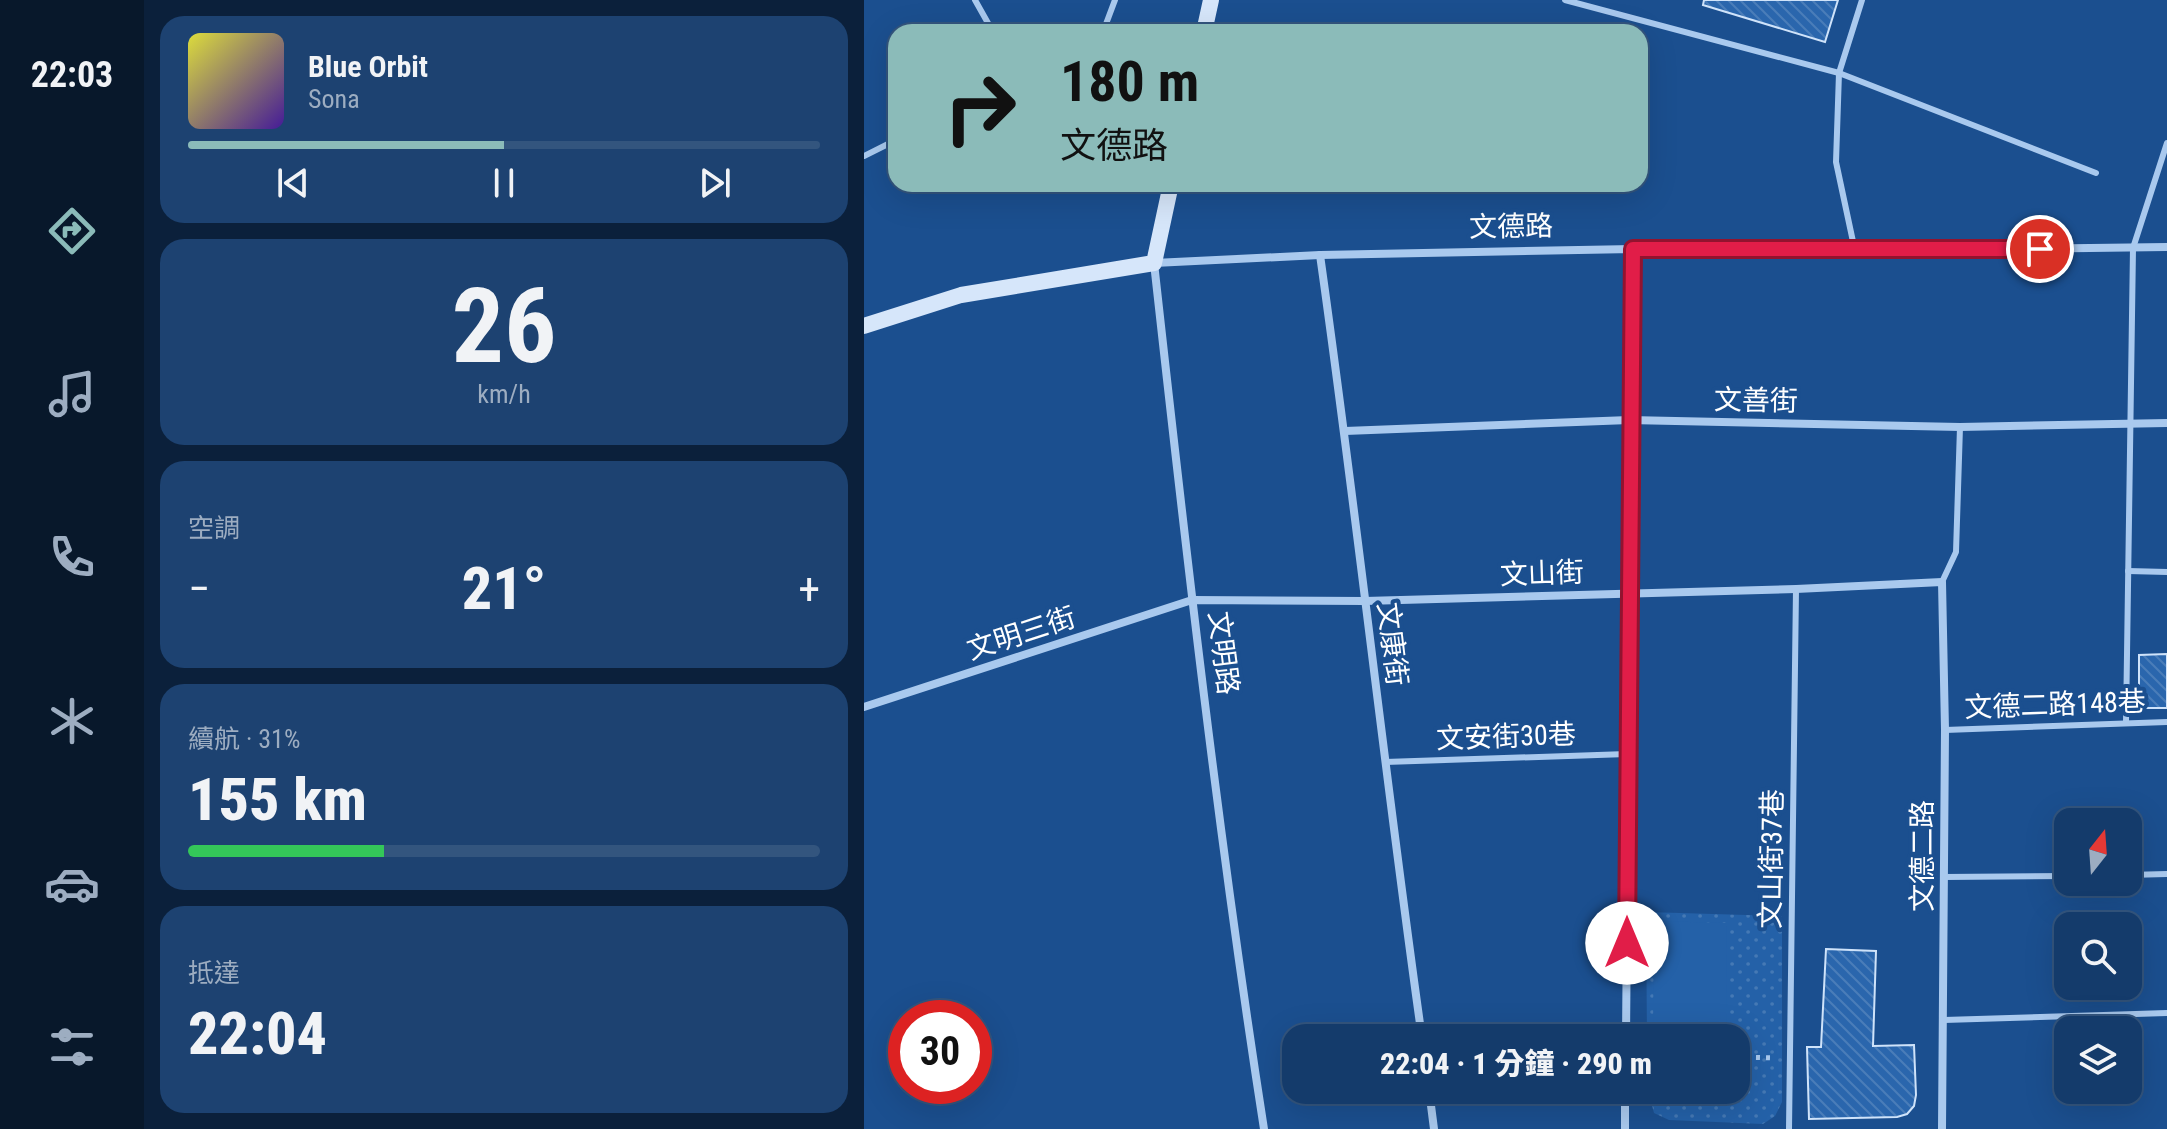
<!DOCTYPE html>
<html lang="zh-TW">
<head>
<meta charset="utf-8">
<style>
	:root { --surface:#143b6b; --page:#1d4271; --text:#f1f3f6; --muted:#9dadc1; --line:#33557e; --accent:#8bbbb9 }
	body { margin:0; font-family:"Roboto Condensed","Noto Sans TC",sans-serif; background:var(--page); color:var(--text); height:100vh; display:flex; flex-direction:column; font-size:30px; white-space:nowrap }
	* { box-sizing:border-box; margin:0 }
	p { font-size:26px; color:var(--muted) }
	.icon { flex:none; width:44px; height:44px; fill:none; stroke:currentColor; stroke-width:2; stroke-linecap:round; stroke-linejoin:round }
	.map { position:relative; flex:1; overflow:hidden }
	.drawer { display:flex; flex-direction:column; gap:16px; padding:16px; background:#0b203b; width:720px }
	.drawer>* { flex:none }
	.top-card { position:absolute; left:24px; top:24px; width:760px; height:168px; border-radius:24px; box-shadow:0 8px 32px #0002,0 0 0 2px var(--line); background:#8bbbb9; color:#111; overflow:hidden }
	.needle { width:52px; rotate:17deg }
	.controls { position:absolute; left:1190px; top:808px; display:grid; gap:16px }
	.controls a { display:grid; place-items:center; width:88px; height:88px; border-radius:16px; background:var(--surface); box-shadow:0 8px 32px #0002,0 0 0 2px var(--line); font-size:40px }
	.speed { position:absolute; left:24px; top:1000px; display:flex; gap:16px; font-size:40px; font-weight:700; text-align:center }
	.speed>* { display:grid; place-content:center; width:104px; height:104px; border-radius:50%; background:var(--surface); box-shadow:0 8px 32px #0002,0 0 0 2px var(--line); line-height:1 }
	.speed .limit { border:12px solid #d22; background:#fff; color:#111 }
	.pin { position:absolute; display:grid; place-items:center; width:68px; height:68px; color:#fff; margin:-34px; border:4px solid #fff; border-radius:50%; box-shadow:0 2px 8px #0007 }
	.me { position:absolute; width:88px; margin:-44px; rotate:0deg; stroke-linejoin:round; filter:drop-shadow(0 0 6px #0008) }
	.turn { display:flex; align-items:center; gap:28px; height:168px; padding:0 40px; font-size:36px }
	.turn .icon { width:104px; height:104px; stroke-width:2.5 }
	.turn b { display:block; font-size:56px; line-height:68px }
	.big { font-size:60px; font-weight:800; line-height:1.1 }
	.drawer .card { flex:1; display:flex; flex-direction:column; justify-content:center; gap:12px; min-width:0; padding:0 28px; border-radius:24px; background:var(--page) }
	.drawer .dial { align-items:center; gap:0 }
	.dial b { font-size:104px; line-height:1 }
	.song { display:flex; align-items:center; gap:24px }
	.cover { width:96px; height:96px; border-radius:12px; background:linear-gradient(135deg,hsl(60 70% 55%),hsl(260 70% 35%)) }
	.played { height:8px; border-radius:4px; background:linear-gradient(90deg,var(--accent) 50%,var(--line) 50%) }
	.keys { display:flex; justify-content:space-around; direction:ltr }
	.heat { display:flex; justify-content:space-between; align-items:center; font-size:44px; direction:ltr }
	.charge { height:12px; border-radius:6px; background:linear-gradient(90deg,#34c759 31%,var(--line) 0) }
	.trip { position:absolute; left:418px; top:1024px; width:468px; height:80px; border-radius:24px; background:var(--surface); box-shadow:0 8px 32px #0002,0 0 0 2px var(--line); font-weight:800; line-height:80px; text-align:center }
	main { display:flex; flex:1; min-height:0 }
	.menu { display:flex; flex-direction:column; width:144px; justify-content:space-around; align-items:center; background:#08182b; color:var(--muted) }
	.menu .icon { width:56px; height:56px }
	.menu .active { color:var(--accent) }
	.menu b { font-size:36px; color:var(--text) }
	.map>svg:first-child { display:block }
</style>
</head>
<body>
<main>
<nav class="menu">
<b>22:03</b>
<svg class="icon active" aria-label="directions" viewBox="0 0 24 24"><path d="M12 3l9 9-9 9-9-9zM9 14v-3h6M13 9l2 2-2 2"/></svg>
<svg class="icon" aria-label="music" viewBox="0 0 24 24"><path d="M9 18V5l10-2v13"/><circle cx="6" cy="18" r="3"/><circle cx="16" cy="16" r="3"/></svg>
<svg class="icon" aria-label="phone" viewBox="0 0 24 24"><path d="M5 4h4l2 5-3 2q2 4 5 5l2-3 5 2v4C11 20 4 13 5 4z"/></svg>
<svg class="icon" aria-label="climate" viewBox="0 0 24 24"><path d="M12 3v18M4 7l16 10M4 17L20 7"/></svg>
<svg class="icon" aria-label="car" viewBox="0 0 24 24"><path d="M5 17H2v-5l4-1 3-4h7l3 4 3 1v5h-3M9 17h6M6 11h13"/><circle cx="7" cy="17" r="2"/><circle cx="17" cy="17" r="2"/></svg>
<svg class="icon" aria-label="filters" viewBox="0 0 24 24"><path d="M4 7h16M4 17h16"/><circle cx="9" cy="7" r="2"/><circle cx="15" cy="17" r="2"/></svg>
</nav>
<section class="drawer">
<div class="card">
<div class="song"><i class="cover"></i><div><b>Blue Orbit</b><p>Sona</p></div></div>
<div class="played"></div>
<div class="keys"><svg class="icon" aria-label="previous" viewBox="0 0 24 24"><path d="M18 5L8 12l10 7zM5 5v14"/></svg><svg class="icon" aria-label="pause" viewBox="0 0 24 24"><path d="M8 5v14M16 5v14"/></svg><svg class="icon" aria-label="next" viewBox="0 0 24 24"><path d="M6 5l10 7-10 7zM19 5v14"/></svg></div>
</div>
<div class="card dial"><b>26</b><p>km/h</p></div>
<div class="card"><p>空調</p>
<div class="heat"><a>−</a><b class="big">21°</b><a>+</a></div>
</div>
<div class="card"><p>續航 · 31%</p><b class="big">155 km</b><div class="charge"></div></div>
<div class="card"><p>抵達</p><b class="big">22:04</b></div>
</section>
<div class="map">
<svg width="1303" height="1129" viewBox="0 0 1303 1129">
	<defs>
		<pattern id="grass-dots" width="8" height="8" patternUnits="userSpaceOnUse" patternTransform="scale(2)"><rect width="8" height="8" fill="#2461a8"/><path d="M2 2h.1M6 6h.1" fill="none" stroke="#4579b5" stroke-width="1.8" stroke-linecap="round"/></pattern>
		<pattern id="building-back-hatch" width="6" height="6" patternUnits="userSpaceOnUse" patternTransform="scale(2)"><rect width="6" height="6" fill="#2a66ad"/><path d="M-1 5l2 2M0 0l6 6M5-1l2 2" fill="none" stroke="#4a7db9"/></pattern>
	</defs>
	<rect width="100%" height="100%" fill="#1b4f8f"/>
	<path fill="url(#grass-dots)" d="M782,912l136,4v186l-7,14 -12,8 -94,-4 -15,-7 -6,-23h88v-52h-89z"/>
	<path fill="#2461a8" d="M790,921l72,2 1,115h-74z"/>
	<g fill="url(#building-back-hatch)" stroke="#cfe3fa" stroke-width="2">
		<path d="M840,0h134l-13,42 -122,-37z"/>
		<path d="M1303,654v54h-28v-53z"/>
		<path d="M962,949l50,2 -3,95 41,-1 2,50 -2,11 -7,8 -10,3 -88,2 -2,-72h14z"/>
	</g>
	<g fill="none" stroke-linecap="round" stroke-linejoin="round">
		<path stroke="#a9c9ee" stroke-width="5" stroke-dasharray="4 6" stroke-linecap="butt" d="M872,1057l39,1"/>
		<g stroke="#a9c9ee" stroke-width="6">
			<path d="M111,0l18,32"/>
			<path d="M701,0l274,73 257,100"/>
			<path d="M239,32l12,-32"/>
			<path d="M0,156l32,-16"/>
			<path d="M991,251l-19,-89 3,-89 23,-73"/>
			<path d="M1264,571l39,1"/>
			<path d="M1078,582l14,-30 4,-125"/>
			<path d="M1262,722l7,-474 34,-105"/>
			<path d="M1081,730l222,-8"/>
			<path d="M521,762l242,-8"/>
			<path d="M1264,875l39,-1"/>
			<path d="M1080,877l124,-1"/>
			<path d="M1080,1020l223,-7"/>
			<path d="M925,1129l7,-540"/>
		</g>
		<g stroke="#a9c9ee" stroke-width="8">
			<path d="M456,255c37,261 65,522 102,783"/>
			<path d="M481,431l284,-11 331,7 207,-4"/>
			<path d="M0,707l328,-107 173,1 431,-12 146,-7 3,148 -3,399"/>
			<path d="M762,1038l7,-789"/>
			<path d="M565,1090l5,39"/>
			<path d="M400,1129c-45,-288 -78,-577 -110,-866l166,-8 313,-6 222,2 312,-4"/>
			<path d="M761,1129v-39"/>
		</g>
		<g stroke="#d6e6fa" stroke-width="16">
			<path d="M340,32l7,-32"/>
			<path d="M0,326l97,-31 193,-32 17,-79"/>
		</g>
	</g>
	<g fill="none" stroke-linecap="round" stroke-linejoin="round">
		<defs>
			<path id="route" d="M763,943l6,-694h407"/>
		</defs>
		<use href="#route" stroke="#92132f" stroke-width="20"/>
		<use href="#route" stroke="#e11d48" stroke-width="14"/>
	</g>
	<g text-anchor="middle" stroke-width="8" stroke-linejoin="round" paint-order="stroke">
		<g font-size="28" fill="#fff" stroke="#1b4f8f">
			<text transform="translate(647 226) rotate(-1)" y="10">文德路</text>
			<text transform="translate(892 400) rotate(1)" y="10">文善街</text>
			<text transform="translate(678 573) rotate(-2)" y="10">文山街</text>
			<text transform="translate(157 633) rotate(-18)" y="10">文明三街</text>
			<text transform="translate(529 644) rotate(83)" y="10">文康街</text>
			<text transform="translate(360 653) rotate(83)" y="10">文明路</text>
			<text transform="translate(1191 704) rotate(-2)" y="10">文德二路148巷</text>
			<text transform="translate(642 736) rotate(-2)" y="10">文安街30巷</text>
			<text transform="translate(1058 856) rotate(-90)" y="10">文德二路</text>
			<text transform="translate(907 859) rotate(-89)" y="10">文山街37巷</text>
		</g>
	</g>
</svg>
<div class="controls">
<a><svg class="needle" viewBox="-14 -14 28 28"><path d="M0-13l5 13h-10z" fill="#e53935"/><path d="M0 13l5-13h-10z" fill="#9dadc1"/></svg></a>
<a><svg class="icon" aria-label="search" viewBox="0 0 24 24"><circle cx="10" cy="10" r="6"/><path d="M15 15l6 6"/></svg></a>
<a><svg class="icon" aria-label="layers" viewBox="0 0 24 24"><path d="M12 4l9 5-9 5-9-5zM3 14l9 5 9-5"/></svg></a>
</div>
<div class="speed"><div class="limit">30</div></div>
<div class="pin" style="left:1176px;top:249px;background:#d93025"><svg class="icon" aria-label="arrive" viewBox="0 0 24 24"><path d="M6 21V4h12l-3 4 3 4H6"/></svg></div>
<svg class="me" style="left:763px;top:943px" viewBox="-20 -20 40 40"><circle r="19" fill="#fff"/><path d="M0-13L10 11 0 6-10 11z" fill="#e11d48"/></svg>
<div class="trip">22:04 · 1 分鐘 · 290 m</div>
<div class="top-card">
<div class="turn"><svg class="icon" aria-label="right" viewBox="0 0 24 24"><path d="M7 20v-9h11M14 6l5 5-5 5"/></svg><div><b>180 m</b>文德路</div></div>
</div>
</div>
</main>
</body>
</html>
